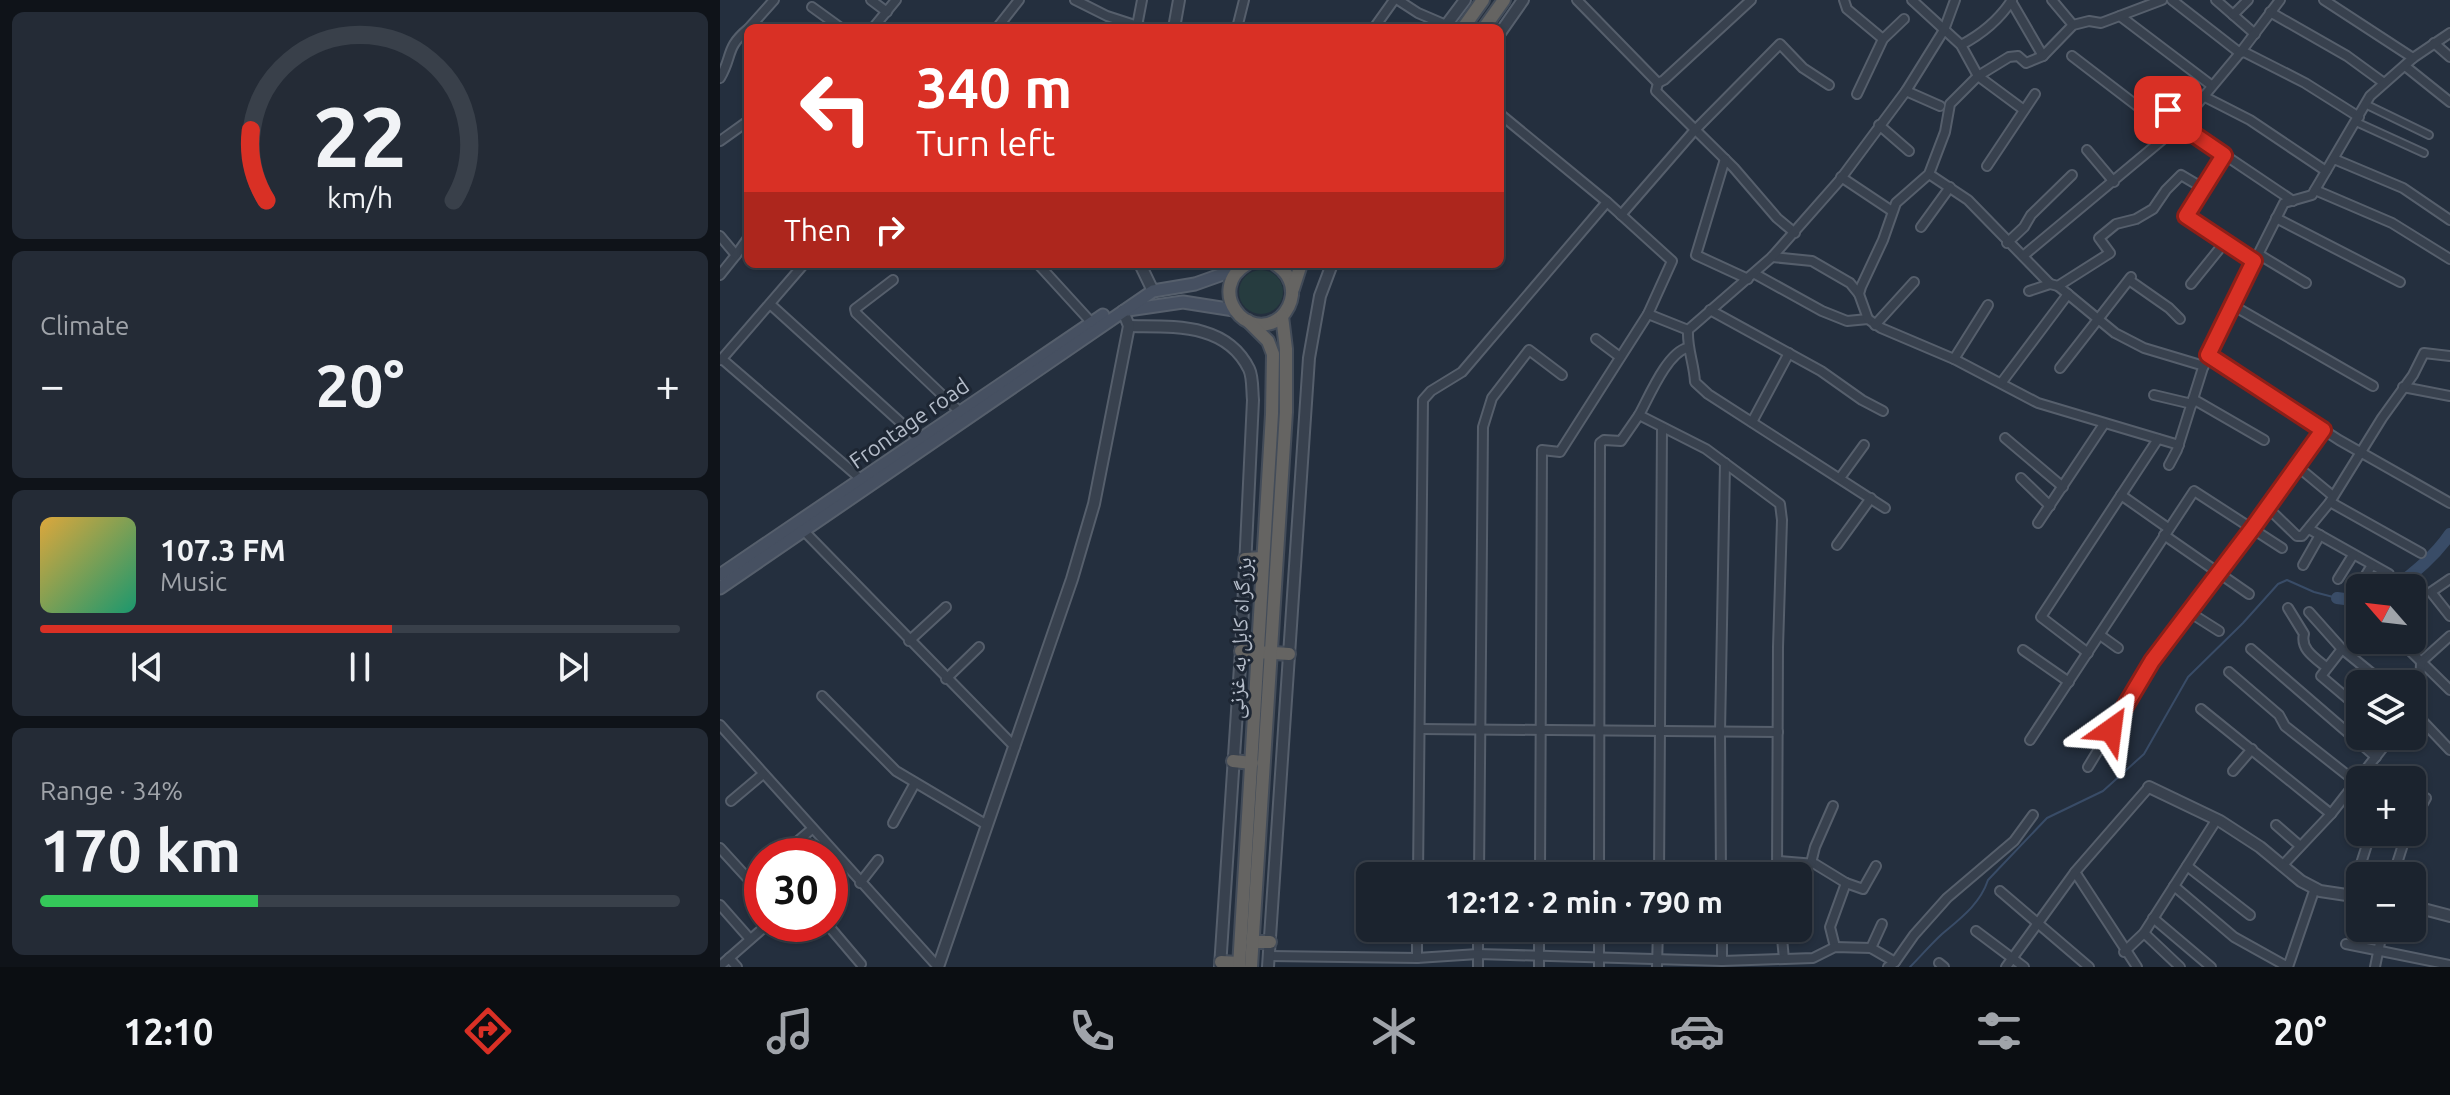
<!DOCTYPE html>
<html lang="en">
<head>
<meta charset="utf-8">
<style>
	:root { --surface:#1b232e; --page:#242b36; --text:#f1f3f6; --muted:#a0a4aa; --line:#39404a; --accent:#d93025 }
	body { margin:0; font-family:Ubuntu,"Noto Naskh Arabic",sans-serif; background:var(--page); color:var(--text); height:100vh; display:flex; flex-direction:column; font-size:30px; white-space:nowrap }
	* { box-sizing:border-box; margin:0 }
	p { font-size:26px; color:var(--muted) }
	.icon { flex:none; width:44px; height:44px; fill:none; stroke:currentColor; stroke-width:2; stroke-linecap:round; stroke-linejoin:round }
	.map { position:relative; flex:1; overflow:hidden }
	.details { display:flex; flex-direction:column; gap:12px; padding:12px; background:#0f1319; width:720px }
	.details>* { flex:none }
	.top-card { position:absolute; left:24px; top:24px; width:760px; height:244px; border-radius:12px; box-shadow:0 2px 6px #0004,0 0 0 2px var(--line); background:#d93025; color:#fff; overflow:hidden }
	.needle { width:52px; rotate:298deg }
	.buttons { position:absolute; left:1626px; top:574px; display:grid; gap:16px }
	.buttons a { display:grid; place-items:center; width:80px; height:80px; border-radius:12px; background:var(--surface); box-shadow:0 2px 6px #0004,0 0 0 2px var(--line); font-size:40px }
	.speed { position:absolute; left:24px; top:838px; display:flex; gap:16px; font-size:40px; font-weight:700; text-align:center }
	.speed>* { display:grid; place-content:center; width:104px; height:104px; border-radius:50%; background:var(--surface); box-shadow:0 2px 6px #0004,0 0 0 2px var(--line); line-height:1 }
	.speed .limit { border:12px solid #d22; background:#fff; color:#111 }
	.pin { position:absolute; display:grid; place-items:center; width:68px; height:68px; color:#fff; margin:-34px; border-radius:16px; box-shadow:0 4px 12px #0006 }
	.me { position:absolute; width:88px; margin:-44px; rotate:31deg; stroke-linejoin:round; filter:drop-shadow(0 0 6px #0008) }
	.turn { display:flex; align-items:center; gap:28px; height:168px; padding:0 40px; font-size:36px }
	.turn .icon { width:104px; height:104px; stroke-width:2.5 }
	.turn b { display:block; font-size:56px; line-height:68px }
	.then { display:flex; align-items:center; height:76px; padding:0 40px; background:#0003; gap:16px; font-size:30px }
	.big { font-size:60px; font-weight:700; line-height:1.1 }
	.details .widget { flex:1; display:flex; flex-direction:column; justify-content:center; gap:12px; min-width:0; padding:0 28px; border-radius:12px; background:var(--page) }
	.details .dial { align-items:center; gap:0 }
	.dial svg { height:208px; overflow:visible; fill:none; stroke:var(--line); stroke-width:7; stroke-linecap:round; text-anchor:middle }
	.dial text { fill:var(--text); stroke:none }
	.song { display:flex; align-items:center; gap:24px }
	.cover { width:96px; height:96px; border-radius:12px; background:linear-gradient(135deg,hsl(40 70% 55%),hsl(160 70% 35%)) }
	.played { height:8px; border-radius:4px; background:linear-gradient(90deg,var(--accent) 55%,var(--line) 55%) }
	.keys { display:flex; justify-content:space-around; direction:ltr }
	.heat { display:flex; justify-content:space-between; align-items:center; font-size:44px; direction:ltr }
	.charge { height:12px; border-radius:6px; background:linear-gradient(90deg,#34c759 34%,var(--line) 0) }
	.trip { position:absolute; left:636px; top:862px; width:456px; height:80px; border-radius:12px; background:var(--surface); box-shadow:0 2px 6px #0004,0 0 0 2px var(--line); font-weight:700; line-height:80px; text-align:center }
	.dock { display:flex; height:128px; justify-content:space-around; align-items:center; background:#0b0e12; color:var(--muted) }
	.dock .icon { width:56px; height:56px }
	.dock .selected { color:var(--accent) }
	.dock b { font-size:36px; color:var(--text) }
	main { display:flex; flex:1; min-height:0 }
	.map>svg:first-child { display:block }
</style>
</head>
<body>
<main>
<section class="details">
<div class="widget dial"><svg viewBox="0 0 100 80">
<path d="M14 69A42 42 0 1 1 86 69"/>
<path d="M14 69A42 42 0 0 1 8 42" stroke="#d93025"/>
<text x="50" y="56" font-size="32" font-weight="700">22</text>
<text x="50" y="72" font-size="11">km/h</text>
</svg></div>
<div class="widget"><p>Climate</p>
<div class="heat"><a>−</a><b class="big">20°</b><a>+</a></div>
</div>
<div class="widget">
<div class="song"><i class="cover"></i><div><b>107.3 FM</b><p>Music</p></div></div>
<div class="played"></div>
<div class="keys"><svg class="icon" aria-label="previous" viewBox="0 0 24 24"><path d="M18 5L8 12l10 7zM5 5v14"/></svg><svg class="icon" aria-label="pause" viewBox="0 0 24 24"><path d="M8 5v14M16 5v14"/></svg><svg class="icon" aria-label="next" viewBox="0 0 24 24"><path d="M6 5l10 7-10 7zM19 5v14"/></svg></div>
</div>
<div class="widget"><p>Range · 34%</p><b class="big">170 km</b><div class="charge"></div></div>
</section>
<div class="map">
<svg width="1730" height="967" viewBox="0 0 1730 967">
	<rect width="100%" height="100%" fill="#242f3e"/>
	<circle fill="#263c3f" cx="541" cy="292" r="22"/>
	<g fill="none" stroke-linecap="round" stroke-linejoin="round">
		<path stroke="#394c67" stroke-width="2" d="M1190,967c11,-11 21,-23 32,-33 19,-16 38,-30 46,-54l59,-62 56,-27 41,-37 44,-77 55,-54 35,-39 9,-4 27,12 23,6"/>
		<g stroke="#394c67" stroke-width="12">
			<path d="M1674,588c21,-16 41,-32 56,-54"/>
			<path d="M1617,598l23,3"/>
		</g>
		<defs>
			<g id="pedestrian">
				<path d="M1645,104l64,31"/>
				<path d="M1636,122l68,31"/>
			</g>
			<g id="minor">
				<path d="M151,0l16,12"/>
				<path d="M355,0l32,16 37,12"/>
				<path d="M678,0l20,13 28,12"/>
				<path d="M857,0l81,83 6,-3 87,-80"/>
				<path d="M1124,0l3,9 36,30"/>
				<path d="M1192,0l49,45 17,31 46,34"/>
				<path d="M1332,0l21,25"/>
				<path d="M1452,0l68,53 4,-1 61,31 54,34"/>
				<path d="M1496,0l39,34"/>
				<path d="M1604,0l89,58"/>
				<path d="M1291,1l32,55"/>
				<path d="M92,7l29,21"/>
				<path d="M1550,12l77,44 37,27"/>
				<path d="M1513,15l15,-15"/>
				<path d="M1400,16l91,69"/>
				<path d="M417,26l5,-26"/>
				<path d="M29,28l25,-28"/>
				<path d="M153,28l23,-28"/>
				<path d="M277,28l22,-28"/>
				<path d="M517,28l7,-28"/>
				<path d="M654,28l20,-28"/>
				<path d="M1714,43l16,14"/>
				<path d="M1241,45c21,-11 38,-25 51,-45"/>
				<path d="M1352,56l77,59 14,-7 17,17 113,76"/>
				<path d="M1685,66l45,36"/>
				<path d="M0,78c13,-22 5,-30 28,-49"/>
				<path d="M938,83l-2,8 78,77 43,50 18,15"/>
				<path d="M1186,91l34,15"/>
				<path d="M1137,94l26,-55 21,-20"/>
				<path d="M1483,96l47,24 76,51"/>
				<path d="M780,114l107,88 65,59 -24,53 -88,138 -18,-2 -2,426"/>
				<path d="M1159,125l30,26"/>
				<path d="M0,141l28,-20"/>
				<path d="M1367,150l27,32"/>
				<path d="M1005,159l-29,96 52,24"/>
				<path d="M1614,159l69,29 47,32"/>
				<path d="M1267,166l48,-72"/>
				<path d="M1209,174l39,26 82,84"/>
				<path d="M1121,177l51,34"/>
				<path d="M1483,188l-17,28 68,45"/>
				<path d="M1595,190l77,33 58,36"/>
				<path d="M901,215l73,-84 86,-87 23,24 26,17"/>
				<path d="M1556,218l124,64"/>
				<path d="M1201,227l29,-40"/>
				<path d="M0,236l16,19 -16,20"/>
				<path d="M1287,243l17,-16 7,-12 41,-40"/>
				<path d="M1538,254l48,29"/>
				<path d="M16,255l12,-17"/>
				<path d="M1303,256l157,-131 60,-72 40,-53"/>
				<path d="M1052,257l40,4 38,22 9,11"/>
				<path d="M318,264l53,58"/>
				<path d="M1035,274l67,37 25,10 21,-2 13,9 73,31 84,44 141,42"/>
				<path d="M173,280l-38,29 1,4 104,99"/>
				<path d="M1409,280l40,28 11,11"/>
				<path d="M1471,284l34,-42"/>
				<path d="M1338,286l57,47 29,15 60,18"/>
				<path d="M1309,291l21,-7 8,2 52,-33 -11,-15 17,-14 20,-5 17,-10 13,-19 15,-15 22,13 21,-33"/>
				<path d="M50,304l150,136"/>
				<path d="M1512,305l141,81"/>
				<path d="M990,310l111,61 41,29 21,11"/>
				<path d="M928,314l40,16 84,-73 67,-76 67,-90 38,-61 11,-30"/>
				<path d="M1148,319l-9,-25 2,-7 22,-47 13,-37 33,-29 16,-42 5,-28 28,-28 31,-19 9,-1 8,7 17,-7 30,-31 16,-4 12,2 61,-23"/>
				<path d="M1155,325l39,-43"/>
				<path d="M968,330c-1,19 6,33 7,52l13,12 177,114"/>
				<path d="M876,339l24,18"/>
				<path d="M1488,355l131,85 111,63"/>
				<path d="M2,359l140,121"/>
				<path d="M1234,359l34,-54"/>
				<path d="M1,360l83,-96"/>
				<path d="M1340,368l71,-91"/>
				<path d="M1282,382l66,-88"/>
				<path d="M1683,387l47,9"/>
				<path d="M1434,395l38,9"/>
				<path d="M1473,399l71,41"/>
				<path d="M919,415c10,-18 28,-62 48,-67"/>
				<path d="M1032,422l37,-69"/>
				<path d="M1285,438l58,49"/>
				<path d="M1449,465l8,-15 29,-92 78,-155 28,-8 58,-99 43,-38 37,-25"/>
				<path d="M1578,467l35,29"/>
				<path d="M1120,478l24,-33"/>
				<path d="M1301,478l29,28"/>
				<path d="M1401,495l47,33"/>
				<path d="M1610,502l91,51"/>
				<path d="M1548,508l29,28h5l28,-34 52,-84 31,-43 11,-22 26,3"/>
				<path d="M1318,523l66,-99"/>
				<path d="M1589,529l80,45"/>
				<path d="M83,530l212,217"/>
				<path d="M1444,535l85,59"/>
				<path d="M1117,545l34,-47"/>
				<path d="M1583,565l17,-30"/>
				<path d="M1618,579l15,-24"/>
				<path d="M1730,579l-19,13 19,24"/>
				<path d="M1641,583l11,-18"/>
				<path d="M1568,608l16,26c-4,15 11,24 22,33"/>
				<path d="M1469,612l30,19"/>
				<path d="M1589,612l33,37 43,35"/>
				<path d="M1380,635l18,13"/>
				<path d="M1679,640l51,50"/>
				<path d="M189,641l37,-34"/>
				<path d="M1531,649l125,108"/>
				<path d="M1622,649l-21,27 39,33"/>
				<path d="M1303,650l46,32"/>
				<path d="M1368,653l-47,-36 117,-178"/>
				<path d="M1509,672l50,43 6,11 71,56"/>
				<path d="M226,679l33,-32"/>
				<path d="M102,696l74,75 91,54"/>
				<path d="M1481,709l130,105"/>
				<path d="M1692,710l8,-15 1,-33 29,-26"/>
				<path d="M1692,710l38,40"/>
				<path d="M0,725l218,242"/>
				<path d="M701,729l357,3"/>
				<path d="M1310,740l164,-249 88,57"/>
				<path d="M1368,767l64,-106 100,-132 71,-99"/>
				<path d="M1513,771l19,-22"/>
				<path d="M11,801l32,-27"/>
				<path d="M173,823l22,-40"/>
				<path d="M1692,823l14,-25"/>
				<path d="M1556,825l23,20"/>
				<path d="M0,848l42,46"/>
				<path d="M60,856l32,-27"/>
				<path d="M1059,861l36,3 31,19 17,6 13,-23"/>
				<path d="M1091,863l4,-16 18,-41"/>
				<path d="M1467,866l63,49"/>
				<path d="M1562,866l49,-52 61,-78"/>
				<path d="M1355,872l62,95"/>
				<path d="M698,876l5,-476 8,-9 31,-19 145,-170"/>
				<path d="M759,876l4,-449 9,-29 37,-48 33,25"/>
				<path d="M879,876l1,-433 4,-3 17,1 18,-26 67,34 74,55 2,16 -4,127 -1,229"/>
				<path d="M939,876l3,-448"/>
				<path d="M1001,876l-1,-144 5,-269"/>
				<path d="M1673,876l14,-44"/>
				<path d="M140,883l18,-23"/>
				<path d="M1454,886l60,51 54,30 27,-79"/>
				<path d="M1280,891l89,76"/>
				<path d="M1631,895l20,-63"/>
				<path d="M0,905l30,34"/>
				<path d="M1433,918l58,49"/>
				<path d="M107,924l34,40"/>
				<path d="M1002,928v33"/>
				<path d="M1061,928l3,31"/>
				<path d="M1256,931l48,36"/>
				<path d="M1424,933l36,34"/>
				<path d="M1626,944l104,21"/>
				<path d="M1115,947l-5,-20 16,-44"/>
				<path d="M1151,948l11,-24"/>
				<path d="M1404,952l20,-19 73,-114"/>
				<path d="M549,956l148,2 61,-4 244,7 91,-3 22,-11 36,1 24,14"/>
				<path d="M9,958l8,9"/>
				<path d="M697,958v-30"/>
				<path d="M1219,963l5,4"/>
				<path d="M0,966l48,-42"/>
				<path d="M758,967v-39"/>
				<path d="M819,967v-39"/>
				<path d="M879,967v-39"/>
				<path d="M937,967l1,-39"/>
				<path d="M1168,967l7,-5 19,-27 33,-37 67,-57 19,-26"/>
				<path d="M1286,967l69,-95 74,-85"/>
				<path d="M1655,967l8,-39"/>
			</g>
			<g id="tertiary">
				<path d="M454,28l5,-28"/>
				<path d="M724,28l21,-28"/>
				<path d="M780,33l23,-33"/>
				<path d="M420,264l13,27"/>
				<path d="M409,326c43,1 97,-4 120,43 4,8 3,22 4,31l-12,251 -21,316"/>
				<path d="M1429,787l71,34 40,26 41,34 19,10 40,6"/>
				<path d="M1692,906l38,10"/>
				<path d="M218,967l134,-388 22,-75 35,-178 -6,-15"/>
				<path d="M548,967l41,-609 11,-62 12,-32"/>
			</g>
			<g id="secondary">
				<path d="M408,310l55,-8 51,8"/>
				<path d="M0,575l383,-260"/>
				<path d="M0,588l433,-297 42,-7 45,-16"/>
			</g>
			<g id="trunk">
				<path d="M743,28l20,-28"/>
				<path d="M764,28l20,-28"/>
				<path d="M527,264c-42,25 0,81 34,53 6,-6 10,-14 11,-22 1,-14 -6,-24 -17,-31"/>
				<path d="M573,289l8,-25"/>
				<path d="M525,559l18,-1"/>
				<path d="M521,651l48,3"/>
				<path d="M513,761l19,2"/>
				<path d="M532,942h18"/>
				<path d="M501,962l18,1"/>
				<path d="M519,967l33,-553 1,-60 -5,-13 -20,-20"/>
				<path d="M531,967l35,-555v-63l-4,-33"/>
			</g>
		</defs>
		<use href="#pedestrian" stroke="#565f6c" stroke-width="10"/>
		<use href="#minor" stroke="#565f6c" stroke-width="12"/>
		<use href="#tertiary" stroke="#565f6c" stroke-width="14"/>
		<use href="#secondary" stroke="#565f6c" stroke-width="15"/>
		<use href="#trunk" stroke="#434c59" stroke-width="16"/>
		<use href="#pedestrian" stroke="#38414e" stroke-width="6"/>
		<use href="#minor" stroke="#38414e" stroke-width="8"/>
		<use href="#tertiary" stroke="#38414e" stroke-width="10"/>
		<use href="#secondary" stroke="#465061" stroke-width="11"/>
		<use href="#trunk" stroke="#656462" stroke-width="12"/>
	</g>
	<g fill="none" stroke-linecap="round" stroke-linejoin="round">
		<defs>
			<path id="route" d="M1391,730l41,-69 100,-132 71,-99 -115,-75 46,-94 -68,-45 38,-61 -44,-30 -12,-15"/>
		</defs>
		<use href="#route" stroke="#8d1f18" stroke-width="20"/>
		<use href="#route" stroke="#d93025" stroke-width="14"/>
	</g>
	<g text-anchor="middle" stroke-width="6" stroke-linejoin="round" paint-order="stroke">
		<g font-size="22" fill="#b4bcc9" stroke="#1d2633">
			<text transform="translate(189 423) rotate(-35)" y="8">Frontage road</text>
			<text transform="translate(519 638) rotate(-87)" y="8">بزرگراه کابل به غزنی</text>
		</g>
	</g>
</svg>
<div class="buttons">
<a><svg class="needle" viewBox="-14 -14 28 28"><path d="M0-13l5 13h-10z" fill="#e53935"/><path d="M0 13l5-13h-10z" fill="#a0a4aa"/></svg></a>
<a><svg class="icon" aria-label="layers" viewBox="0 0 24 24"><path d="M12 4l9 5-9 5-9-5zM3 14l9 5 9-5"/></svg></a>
<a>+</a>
<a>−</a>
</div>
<div class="speed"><div class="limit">30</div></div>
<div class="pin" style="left:1448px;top:110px;background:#d93025"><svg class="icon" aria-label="arrive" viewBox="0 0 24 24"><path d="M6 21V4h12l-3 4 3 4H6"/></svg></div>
<svg class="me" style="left:1391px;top:730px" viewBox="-20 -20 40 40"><path d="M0-17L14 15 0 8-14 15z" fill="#d93025" stroke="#fff" stroke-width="4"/></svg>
<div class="trip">12:12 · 2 min · 790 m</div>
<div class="top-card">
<div class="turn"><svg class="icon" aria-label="left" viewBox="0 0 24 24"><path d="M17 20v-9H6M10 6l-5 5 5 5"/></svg><div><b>340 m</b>Turn left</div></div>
<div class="then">Then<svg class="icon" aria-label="right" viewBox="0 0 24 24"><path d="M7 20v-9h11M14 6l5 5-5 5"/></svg></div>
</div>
</div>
</main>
<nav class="dock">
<b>12:10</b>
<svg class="icon selected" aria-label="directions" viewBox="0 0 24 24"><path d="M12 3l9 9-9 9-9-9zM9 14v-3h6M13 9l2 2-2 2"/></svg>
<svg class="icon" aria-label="music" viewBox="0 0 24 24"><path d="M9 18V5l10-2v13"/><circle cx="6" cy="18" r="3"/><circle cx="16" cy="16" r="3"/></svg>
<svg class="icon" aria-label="phone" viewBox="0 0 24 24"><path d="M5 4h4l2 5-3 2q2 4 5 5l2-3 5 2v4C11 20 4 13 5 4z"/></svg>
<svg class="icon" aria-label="climate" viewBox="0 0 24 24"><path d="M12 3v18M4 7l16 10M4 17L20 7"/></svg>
<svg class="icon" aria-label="car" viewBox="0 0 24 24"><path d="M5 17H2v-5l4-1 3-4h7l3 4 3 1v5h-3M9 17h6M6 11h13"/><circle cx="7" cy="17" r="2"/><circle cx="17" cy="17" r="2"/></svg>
<svg class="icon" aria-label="filters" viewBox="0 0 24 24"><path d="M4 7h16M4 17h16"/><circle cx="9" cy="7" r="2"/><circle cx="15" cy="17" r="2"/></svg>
<b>20°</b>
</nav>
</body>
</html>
